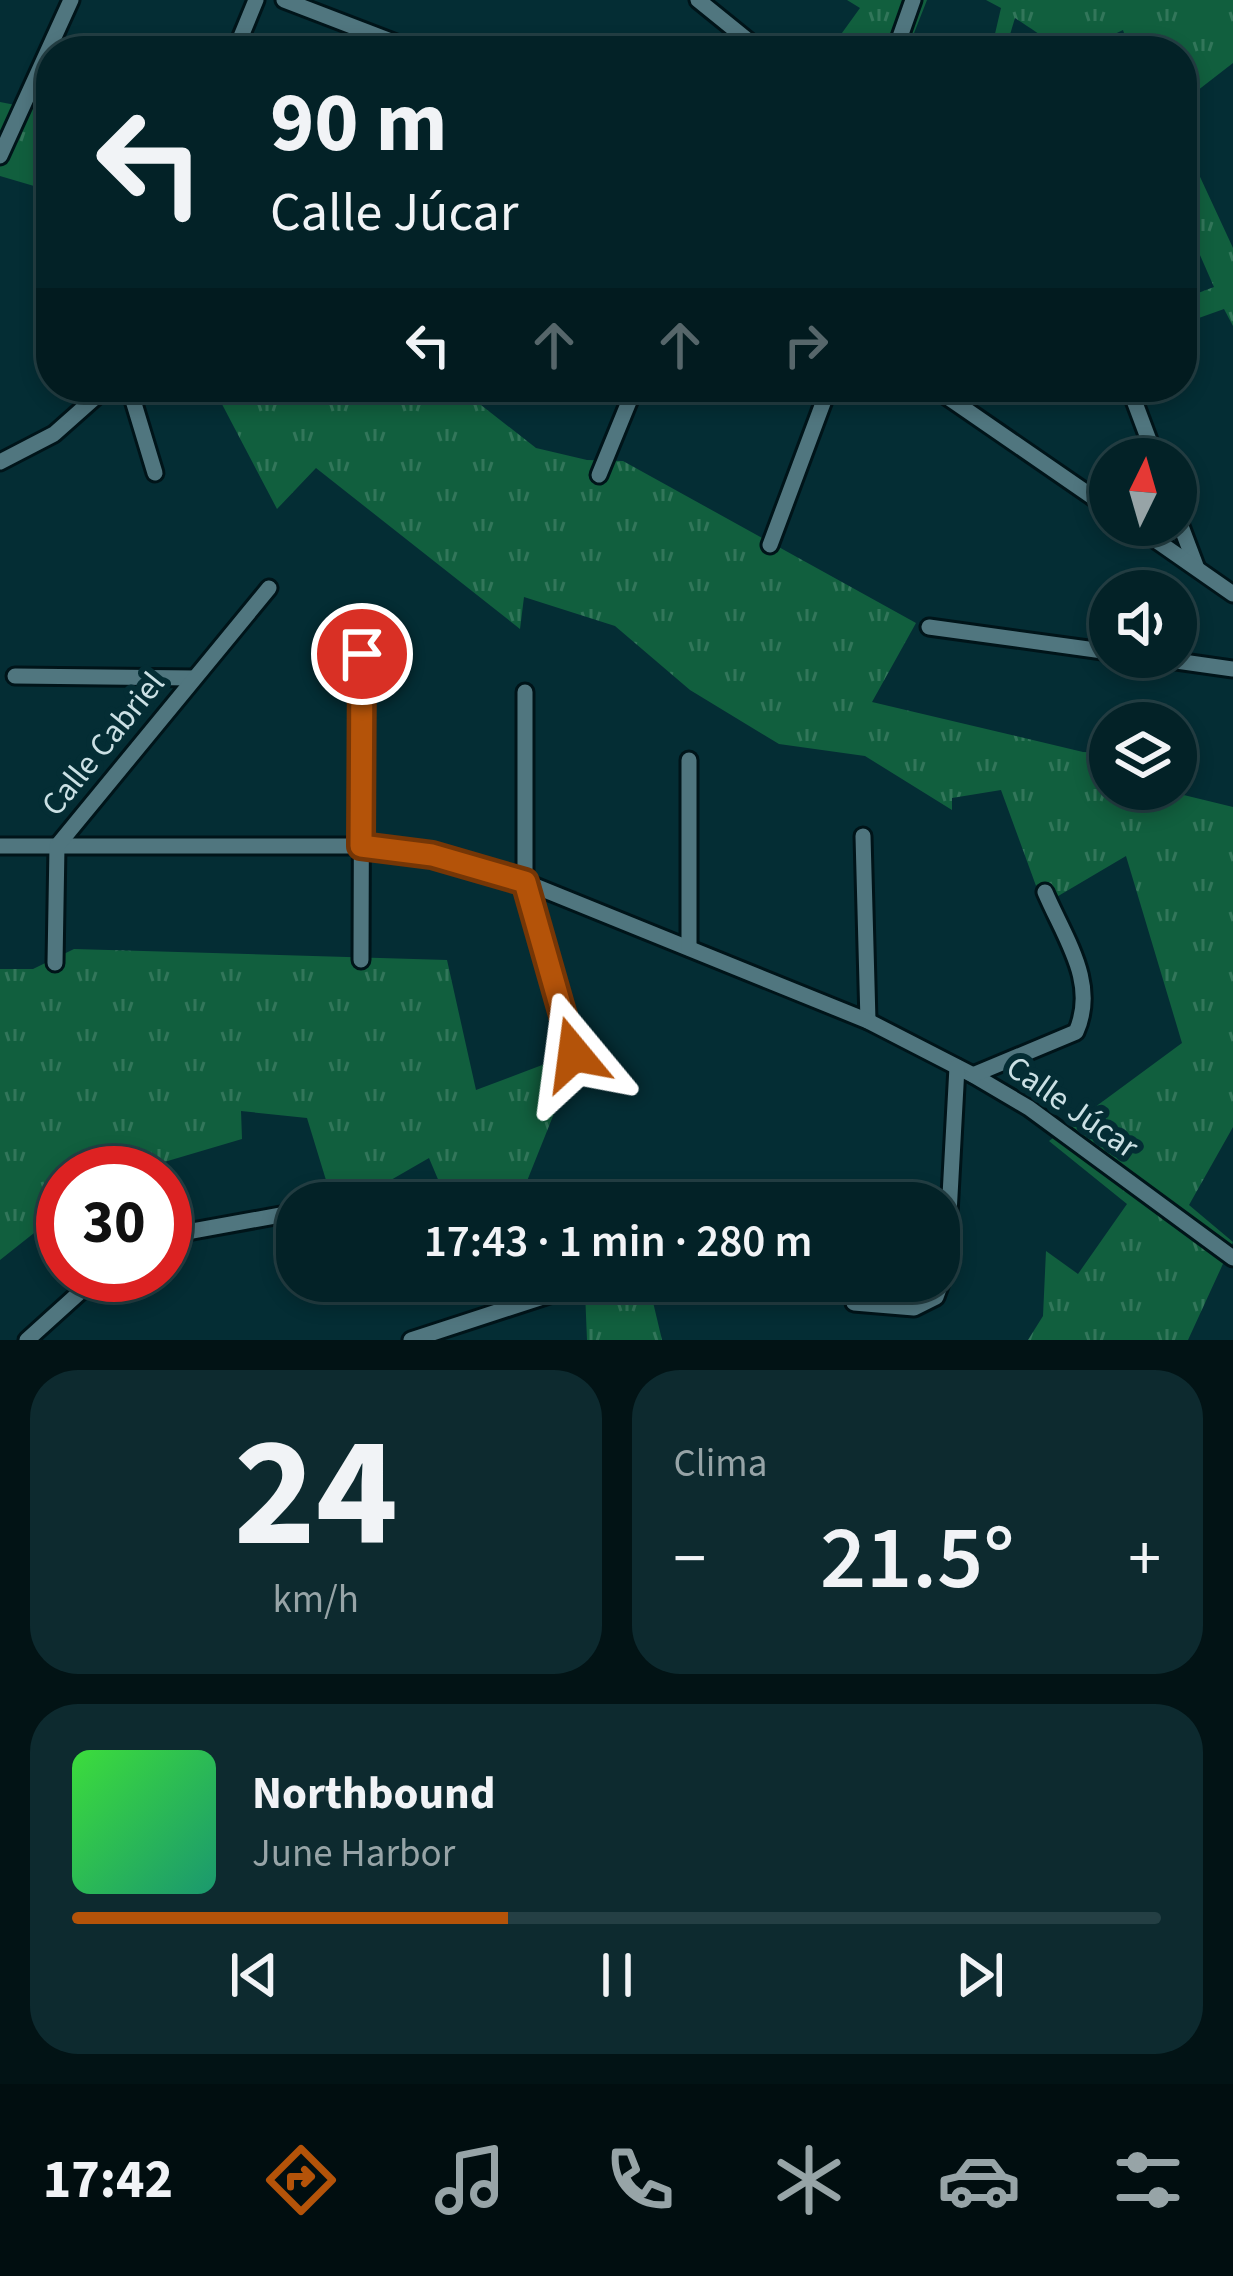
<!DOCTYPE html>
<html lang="es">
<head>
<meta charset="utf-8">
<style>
	:root { --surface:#032227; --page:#0d2a2f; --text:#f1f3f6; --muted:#97a4a7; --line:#243f44; --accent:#b45309 }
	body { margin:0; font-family:"Source Sans 3",sans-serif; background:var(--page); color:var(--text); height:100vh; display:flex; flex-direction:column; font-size:45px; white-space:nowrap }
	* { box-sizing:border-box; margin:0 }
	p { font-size:39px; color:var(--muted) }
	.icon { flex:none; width:66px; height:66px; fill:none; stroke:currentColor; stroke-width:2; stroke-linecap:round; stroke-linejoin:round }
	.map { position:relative; height:1340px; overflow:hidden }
	.side { display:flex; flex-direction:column; gap:30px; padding:30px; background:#021315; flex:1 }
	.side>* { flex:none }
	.hud { position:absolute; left:36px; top:36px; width:1161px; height:366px; border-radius:48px; box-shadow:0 6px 18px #0003,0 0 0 3px var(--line); background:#032227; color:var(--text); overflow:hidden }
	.needle { width:78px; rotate:5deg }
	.controls { position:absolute; left:1089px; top:438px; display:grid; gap:24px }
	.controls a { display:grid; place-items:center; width:108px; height:108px; border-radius:50%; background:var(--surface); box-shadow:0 6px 18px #0003,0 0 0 3px var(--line); font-size:60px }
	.speed { position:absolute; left:36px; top:1146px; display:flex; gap:24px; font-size:60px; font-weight:700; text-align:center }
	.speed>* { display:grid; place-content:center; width:156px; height:156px; border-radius:50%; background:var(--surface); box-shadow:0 6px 18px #0003,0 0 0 3px var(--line); line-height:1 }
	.speed .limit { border:18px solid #d22; background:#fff; color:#111 }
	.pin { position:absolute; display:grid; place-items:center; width:102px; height:102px; color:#fff; margin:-51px; border:6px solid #fff; border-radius:50%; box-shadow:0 3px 12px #0007 }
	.me { position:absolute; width:132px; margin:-66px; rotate:344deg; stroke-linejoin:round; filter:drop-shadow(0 0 9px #0008) }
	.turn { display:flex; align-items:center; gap:42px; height:252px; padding:0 36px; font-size:54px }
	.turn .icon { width:156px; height:156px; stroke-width:2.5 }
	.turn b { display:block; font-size:84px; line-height:102px }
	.lanes { display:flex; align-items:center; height:114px; padding:0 36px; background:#0003; justify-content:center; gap:60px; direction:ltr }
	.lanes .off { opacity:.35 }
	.big { font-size:90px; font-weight:600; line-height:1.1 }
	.side .tile { flex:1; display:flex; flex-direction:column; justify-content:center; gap:18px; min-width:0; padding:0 42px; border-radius:48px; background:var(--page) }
	.side .dial { align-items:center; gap:0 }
	.dial b { font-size:156px; line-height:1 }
	.song { display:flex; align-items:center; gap:36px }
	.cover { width:144px; height:144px; border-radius:18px; background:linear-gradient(135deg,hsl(120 70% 55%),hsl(160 70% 35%)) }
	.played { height:12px; border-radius:6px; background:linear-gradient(90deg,var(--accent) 40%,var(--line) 40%) }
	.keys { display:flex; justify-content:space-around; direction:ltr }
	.heat { display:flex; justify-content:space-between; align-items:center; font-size:66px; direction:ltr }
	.side .tiles { flex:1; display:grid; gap:30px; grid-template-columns:1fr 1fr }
	.tile:last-child { grid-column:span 2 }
	.trip { position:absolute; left:276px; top:1182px; width:684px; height:120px; border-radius:48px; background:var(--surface); box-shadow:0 6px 18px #0003,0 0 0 3px var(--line); font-weight:600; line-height:120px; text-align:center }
	.tabs { display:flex; height:192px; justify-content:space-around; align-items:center; background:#010e10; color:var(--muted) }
	.tabs .icon { width:84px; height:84px }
	.tabs .current { color:var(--accent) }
	.tabs b { font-size:54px; color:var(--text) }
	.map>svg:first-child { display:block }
</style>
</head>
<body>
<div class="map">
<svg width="1233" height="1340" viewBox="0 0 1233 1340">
	<defs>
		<pattern id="park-tufts" width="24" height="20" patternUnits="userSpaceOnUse" patternTransform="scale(3)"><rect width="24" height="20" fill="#115f3e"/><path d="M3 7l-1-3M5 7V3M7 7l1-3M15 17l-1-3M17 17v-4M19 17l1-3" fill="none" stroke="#32765a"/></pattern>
	</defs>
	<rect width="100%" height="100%" fill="#042d34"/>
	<g fill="url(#park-tufts)">
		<path d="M847,0h80l-20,51h-78l31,-43z"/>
		<path d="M986,0h247v63l-49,38 4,20 -6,2v-72h-52l-7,-21c-60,30 -53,23 -108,-12l-10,33h-14l10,-43z"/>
		<path d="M0,102l51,10v79l-51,-15z"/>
		<path d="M1182,138l51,110v78l-9,-17 -42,15v-25l32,-12 -32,-73z"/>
		<path d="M213,387h245l78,61 51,12 36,1 293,162 -44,79 211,50 27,1v36h49l74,18v320l-44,78 44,37 -45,98h-160l15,-24 3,-65 32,23 49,-70 -78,-63 133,-98 -56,-187 -83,49 -42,-115 -49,8v12l-87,-54 -86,-12 -89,-54 -75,-64 -91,-29 -4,32 -204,-161 -39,41z"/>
		<path d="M74,949l373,11 29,130 103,-39 -52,130 27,22h-106l-19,-45 -78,45h-18l-26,-85 -66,-7 1,28 -115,34h-64v37l-63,50v-291h33z"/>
		<path d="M480,1281h168l14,59h-75l-2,-49 -91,25z"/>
	</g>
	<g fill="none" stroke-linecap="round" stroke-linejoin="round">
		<defs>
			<g id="minor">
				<path d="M284,0l133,51"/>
				<path d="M698,0l63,51"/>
				<path d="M235,51l21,-51"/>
				<path d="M895,51l18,-51"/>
				<path d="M0,156l71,-156"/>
				<path d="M129,387l26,86"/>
				<path d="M933,387l177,122"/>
				<path d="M1129,387l27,72"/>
				<path d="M0,462l54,-28 53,-47"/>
				<path d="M599,475l36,-88"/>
				<path d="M1176,513l20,53"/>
				<path d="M1134,525l99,69"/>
				<path d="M770,545l59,-158"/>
				<path d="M929,627l181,25"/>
				<path d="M1148,657l85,12"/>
				<path d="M15,676l179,2"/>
				<path d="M525,692v190l49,172"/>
				<path d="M863,836l5,185"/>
				<path d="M0,846h361l71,9 93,27 343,139 105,54 56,33 204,150"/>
				<path d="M689,948v-188"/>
				<path d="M361,960l1,-306"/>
				<path d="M55,963l2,-117 212,-258"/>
				<path d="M973,1075l103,-43c22,-49 -11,-93 -31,-140"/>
				<path d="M165,1236l132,-24"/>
				<path d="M854,1303l60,5 22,-11 10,-28 11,-202"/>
				<path d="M27,1340l72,-65"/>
				<path d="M411,1340l181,-59"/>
			</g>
		</defs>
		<use href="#minor" stroke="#001419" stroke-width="21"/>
		<use href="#minor" stroke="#50767f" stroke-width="15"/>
	</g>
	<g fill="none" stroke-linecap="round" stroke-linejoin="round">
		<defs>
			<path id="route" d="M362,654l-1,192 71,9 93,27 49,172"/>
		</defs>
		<use href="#route" stroke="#753606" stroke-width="30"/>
		<use href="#route" stroke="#b45309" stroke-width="21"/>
	</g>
	<g text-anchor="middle" stroke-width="12" stroke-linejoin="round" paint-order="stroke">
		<g font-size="33" fill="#cbe0e4" stroke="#042d34">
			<text transform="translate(102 743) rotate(-51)" y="12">Calle Cabriel</text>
			<text transform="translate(1073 1106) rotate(35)" y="12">Calle Júcar</text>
		</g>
	</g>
</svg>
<div class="controls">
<a><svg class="needle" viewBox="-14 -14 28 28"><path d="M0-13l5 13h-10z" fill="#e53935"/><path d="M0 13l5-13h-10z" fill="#97a4a7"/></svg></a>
<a><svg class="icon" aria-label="sound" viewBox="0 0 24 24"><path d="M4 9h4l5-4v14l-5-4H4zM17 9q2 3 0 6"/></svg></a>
<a><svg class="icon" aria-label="layers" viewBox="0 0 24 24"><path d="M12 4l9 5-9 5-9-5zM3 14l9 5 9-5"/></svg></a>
</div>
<div class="speed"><div class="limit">30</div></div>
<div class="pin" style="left:362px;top:654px;background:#d93025"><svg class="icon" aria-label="arrive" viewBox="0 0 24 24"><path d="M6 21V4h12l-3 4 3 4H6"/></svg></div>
<svg class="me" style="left:574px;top:1054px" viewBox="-20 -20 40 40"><path d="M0-17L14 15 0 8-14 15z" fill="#b45309" stroke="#fff" stroke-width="4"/></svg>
<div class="trip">17:43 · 1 min · 280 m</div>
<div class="hud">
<div class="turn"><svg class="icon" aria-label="left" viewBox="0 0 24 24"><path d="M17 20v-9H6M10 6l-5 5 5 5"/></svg><div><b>90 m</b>Calle Júcar</div></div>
<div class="lanes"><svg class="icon" aria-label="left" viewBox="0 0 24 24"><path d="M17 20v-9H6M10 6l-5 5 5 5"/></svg><svg class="icon off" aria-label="ahead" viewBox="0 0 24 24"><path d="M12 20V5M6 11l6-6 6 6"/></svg><svg class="icon off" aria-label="ahead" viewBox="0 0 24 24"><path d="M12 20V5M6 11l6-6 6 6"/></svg><svg class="icon off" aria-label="right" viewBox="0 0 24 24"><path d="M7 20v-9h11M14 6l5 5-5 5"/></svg></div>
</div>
</div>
<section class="side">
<div class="tiles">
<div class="tile dial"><b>24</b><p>km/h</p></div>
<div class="tile"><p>Clima</p>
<div class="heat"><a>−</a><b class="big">21.5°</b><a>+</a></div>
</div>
<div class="tile">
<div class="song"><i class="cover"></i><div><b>Northbound</b><p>June Harbor</p></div></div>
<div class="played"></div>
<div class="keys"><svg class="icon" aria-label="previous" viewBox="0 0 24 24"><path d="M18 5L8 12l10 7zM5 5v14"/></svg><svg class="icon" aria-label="pause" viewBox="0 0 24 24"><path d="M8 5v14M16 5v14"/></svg><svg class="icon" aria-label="next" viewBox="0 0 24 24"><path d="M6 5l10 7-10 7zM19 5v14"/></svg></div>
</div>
</div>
</section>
<nav class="tabs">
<b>17:42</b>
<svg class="icon current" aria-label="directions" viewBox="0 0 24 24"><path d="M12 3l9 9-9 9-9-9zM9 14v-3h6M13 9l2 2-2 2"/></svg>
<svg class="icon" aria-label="music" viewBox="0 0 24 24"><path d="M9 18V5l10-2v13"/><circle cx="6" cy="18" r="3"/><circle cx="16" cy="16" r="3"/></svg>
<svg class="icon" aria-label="phone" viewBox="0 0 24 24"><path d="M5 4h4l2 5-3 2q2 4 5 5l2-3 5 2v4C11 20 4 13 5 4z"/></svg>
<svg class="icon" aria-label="climate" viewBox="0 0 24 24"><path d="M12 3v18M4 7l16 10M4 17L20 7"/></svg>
<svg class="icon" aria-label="car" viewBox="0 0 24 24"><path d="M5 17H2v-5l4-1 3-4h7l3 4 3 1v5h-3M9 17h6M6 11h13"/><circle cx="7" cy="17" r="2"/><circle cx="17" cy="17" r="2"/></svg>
<svg class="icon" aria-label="filters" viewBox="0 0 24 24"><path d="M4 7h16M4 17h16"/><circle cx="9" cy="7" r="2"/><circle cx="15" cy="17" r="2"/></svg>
</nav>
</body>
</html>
